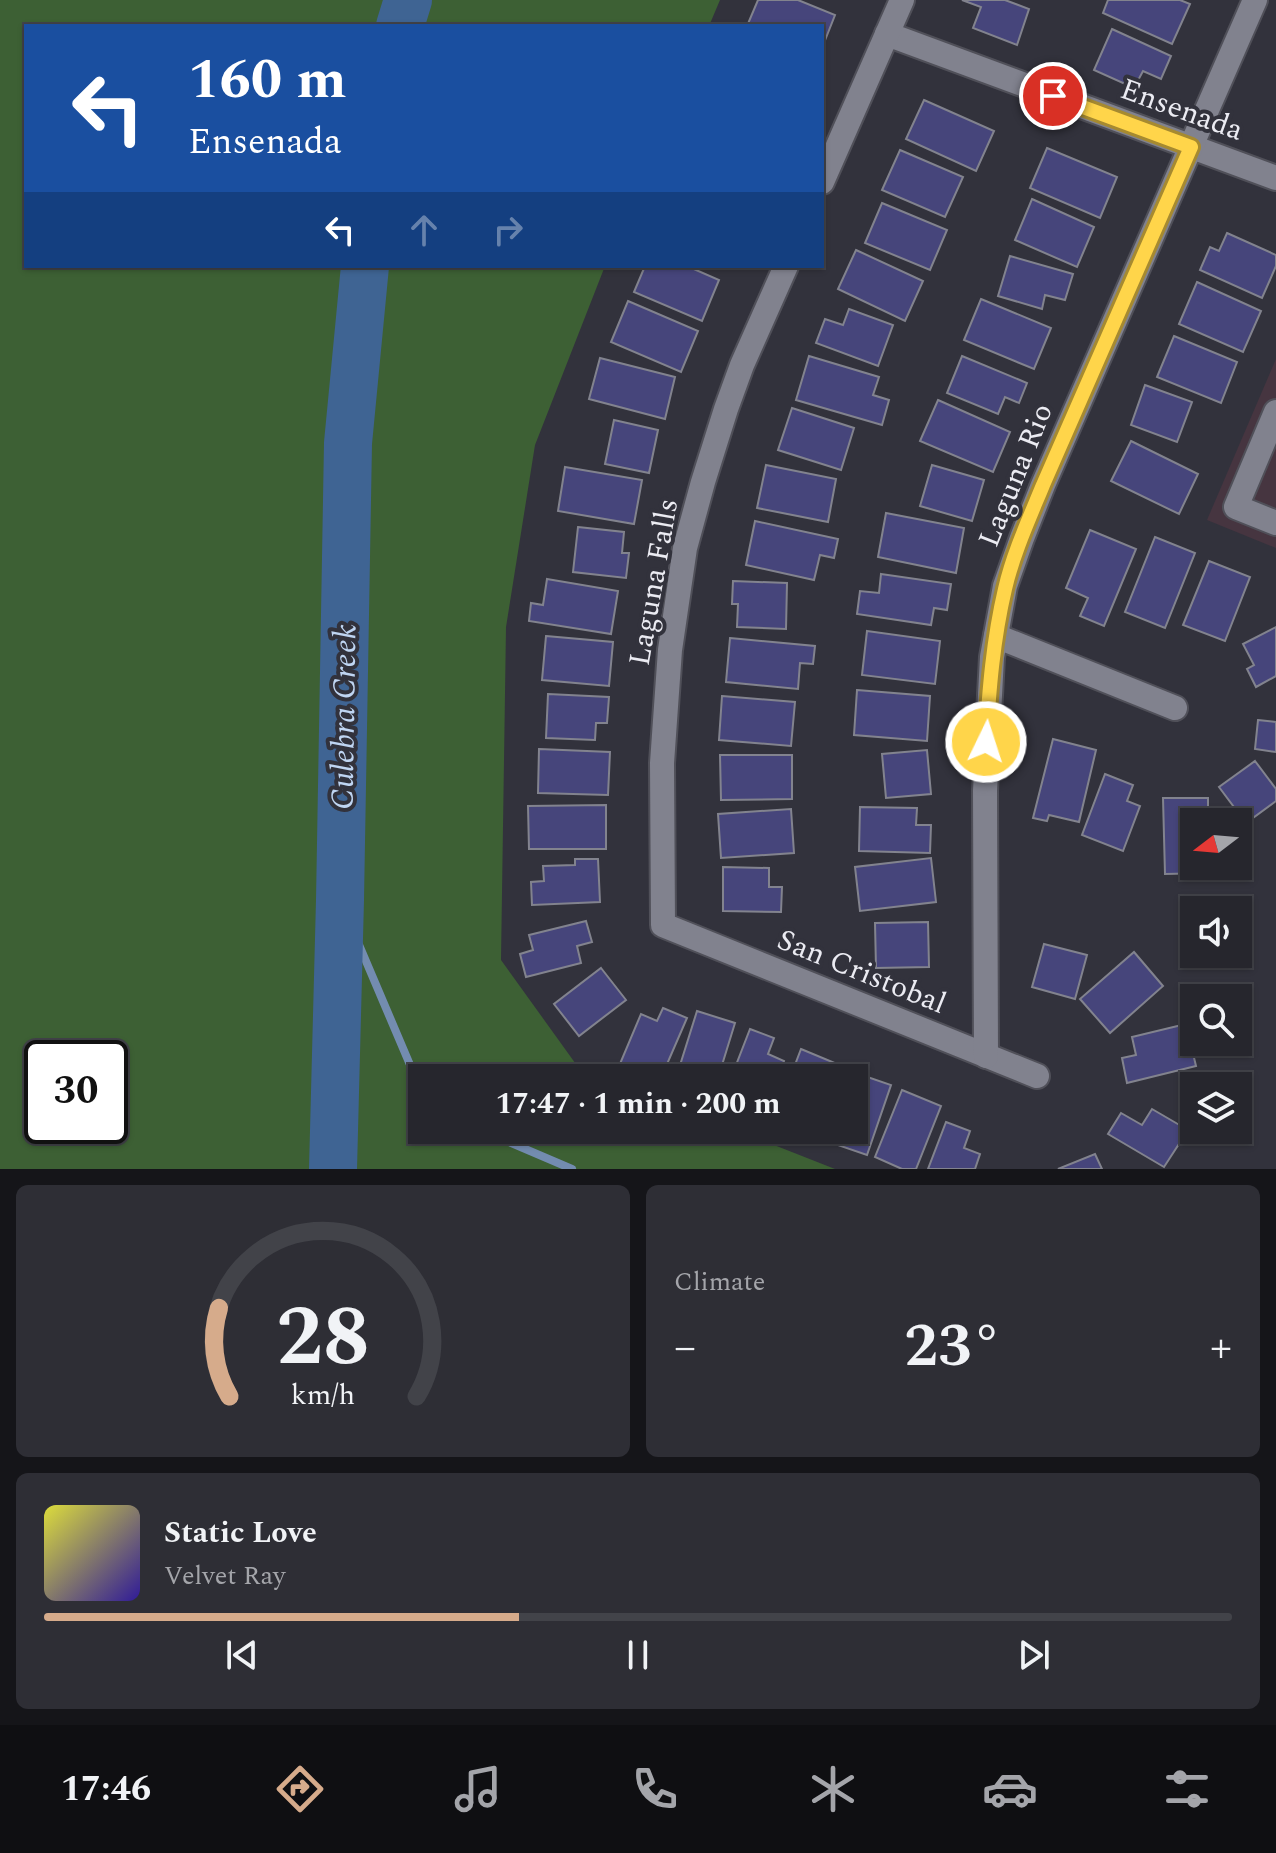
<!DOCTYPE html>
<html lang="en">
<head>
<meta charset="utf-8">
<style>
	:root { --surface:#26262d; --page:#2e2e35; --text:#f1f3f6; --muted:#a4a5aa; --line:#424349; --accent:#d6ab8b }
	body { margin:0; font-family:Spectral,serif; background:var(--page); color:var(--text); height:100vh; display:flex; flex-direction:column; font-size:30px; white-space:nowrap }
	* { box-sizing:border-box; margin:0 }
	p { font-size:26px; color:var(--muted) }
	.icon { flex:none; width:44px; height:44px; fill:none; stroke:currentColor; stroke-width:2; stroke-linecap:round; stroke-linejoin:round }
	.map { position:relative; height:1169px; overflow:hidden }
	.panel { display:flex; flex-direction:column; gap:16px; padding:16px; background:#151519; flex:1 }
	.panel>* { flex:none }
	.guide { position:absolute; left:24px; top:24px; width:800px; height:244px; border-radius:0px; box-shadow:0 2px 6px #0004,0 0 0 2px var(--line); background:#1a4fa0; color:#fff; overflow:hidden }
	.needle { width:52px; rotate:254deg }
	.fabs { position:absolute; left:1180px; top:808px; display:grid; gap:16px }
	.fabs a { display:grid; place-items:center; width:72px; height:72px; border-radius:0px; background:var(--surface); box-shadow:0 2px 6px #0004,0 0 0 2px var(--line); font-size:40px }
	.speed { position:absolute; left:24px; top:1040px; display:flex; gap:16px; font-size:40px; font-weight:700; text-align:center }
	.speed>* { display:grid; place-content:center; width:104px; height:104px; border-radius:50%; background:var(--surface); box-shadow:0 2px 6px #0004,0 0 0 2px var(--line); line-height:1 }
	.speed .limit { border:4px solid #111; border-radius:12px; background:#fff; color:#111 }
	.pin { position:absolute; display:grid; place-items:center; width:68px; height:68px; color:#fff; margin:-34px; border:4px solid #fff; border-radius:50%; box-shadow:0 2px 8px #0007 }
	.me { position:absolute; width:88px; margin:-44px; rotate:4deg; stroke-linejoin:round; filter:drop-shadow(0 0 6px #0008) }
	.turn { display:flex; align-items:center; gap:28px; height:168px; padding:0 32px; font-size:36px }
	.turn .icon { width:104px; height:104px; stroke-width:2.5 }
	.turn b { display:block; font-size:56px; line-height:68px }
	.lanes { display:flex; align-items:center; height:76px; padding:0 32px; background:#0003; justify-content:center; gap:40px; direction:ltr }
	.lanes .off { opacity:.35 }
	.big { font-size:60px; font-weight:700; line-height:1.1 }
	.panel .widget { flex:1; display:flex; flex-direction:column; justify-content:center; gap:12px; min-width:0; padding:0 28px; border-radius:12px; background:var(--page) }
	.panel .dial { align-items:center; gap:0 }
	.dial svg { height:208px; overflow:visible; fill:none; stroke:var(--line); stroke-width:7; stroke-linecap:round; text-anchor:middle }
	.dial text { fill:var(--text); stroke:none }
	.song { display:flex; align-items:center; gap:24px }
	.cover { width:96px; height:96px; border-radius:12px; background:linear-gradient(135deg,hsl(60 70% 55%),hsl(250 70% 35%)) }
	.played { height:8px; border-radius:4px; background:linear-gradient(90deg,var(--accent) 40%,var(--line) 40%) }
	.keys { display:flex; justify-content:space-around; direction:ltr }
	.heat { display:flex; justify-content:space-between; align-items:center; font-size:44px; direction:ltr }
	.panel .tiles { flex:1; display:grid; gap:16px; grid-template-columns:1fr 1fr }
	.widget:last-child { grid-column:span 2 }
	.trip { position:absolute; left:408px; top:1064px; width:460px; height:80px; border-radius:0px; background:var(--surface); box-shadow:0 2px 6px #0004,0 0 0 2px var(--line); font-weight:700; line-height:80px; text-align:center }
	.tab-bar { display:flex; height:128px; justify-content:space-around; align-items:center; background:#0f0f12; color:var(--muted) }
	.tab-bar .icon { width:56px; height:56px }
	.tab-bar .on { color:var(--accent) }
	.tab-bar b { font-size:36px; color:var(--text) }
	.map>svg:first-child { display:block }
</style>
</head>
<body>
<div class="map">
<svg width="1276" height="1169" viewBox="0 0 1276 1169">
	<rect width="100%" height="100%" fill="#32323c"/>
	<path fill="#463540" d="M1276,359v189l-69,-28z"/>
	<path fill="#3d6034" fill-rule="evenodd" d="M0,0h720l-11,26h-683v240h579l-70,179 -29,182 -5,333 77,107 26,11h-182v52h314l99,39h-835zM110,1058v68h-68v-68z"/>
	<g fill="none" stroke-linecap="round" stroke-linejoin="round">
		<g stroke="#738cb0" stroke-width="8">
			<path d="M340,900l82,193"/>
			<path d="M481,1130l91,39"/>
		</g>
		<g stroke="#3f6493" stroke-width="48">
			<path d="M400,26l8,-26"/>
			<path d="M333,1169l7,-269 8,-457 17,-177"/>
		</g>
	</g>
	<g fill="#46457b" stroke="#82838e" stroke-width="2">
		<path d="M758,0h40l37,15 -13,33v-22h-75z"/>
		<path d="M962,0h43l24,9 -12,36 -44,-17 8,-21z"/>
		<path d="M1108,0h72l10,4 -18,40 -69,-31z"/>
		<path d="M1112,29l59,27 -10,23 -18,-8 -9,17 -40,-18z"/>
		<path d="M924,100l70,31 -18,40 -70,-32z"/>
		<path d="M1047,148l70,29 -17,41 -70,-30z"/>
		<path d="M900,150l63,27 -18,40 -63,-27z"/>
		<path d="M1032,199l62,28 -17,40 -62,-27z"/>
		<path d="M882,203l65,27 -17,40 -65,-27z"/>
		<path d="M1227,233l49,22v11l-14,32 -62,-28 10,-23 9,4z"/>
		<path d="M856,250l67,31 -18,40 -67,-32z"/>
		<path d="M1010,256l63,18 -8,26 -20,-5 -3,14 -44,-13z"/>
		<path d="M645,266h42l32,14 -17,41 -68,-29z"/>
		<path d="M1197,282l64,29 -18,41 -64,-28z"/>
		<path d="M981,299l70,29 -17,41 -70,-29z"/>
		<path d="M628,301l70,30 -17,41 -70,-30z"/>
		<path d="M849,309l44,16 -15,41 -62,-23 9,-24 18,6z"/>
		<path d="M1174,336l63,26 -16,41 -64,-26z"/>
		<path d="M809,356l70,21 -6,18 16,5 -7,25 -86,-25z"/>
		<path d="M962,356l65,27 -8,20 -14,-6 -7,17 -51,-21z"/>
		<path d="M600,358l75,19 -10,42 -76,-20z"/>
		<path d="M1145,385l47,17 -15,40 -46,-17z"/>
		<path d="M938,400l72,32 -17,40 -73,-31z"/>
		<path d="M792,408l62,20 -13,42 -63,-20z"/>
		<path d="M614,420l44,10 -9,43 -44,-9z"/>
		<path d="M1131,441l67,33 -19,40 -68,-33z"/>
		<path d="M766,465l70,14 -8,43 -71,-14z"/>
		<path d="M932,465l52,15 -12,41 -52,-15z"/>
		<path d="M565,467l77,13 -8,44 -76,-13z"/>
		<path d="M886,513l78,15 -8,45 -78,-16z"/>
		<path d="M755,521l83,18 -4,19 -14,-3 -6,25 -68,-15z"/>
		<path d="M578,527l46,5 -2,21h7l-3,25 -53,-6z"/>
		<path d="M1090,530l46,19 -32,77 -24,-10 8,-18 -22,-10z"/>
		<path d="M1155,537l40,16 -30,75 -40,-16z"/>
		<path d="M1209,561l41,16 -25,64 -42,-16z"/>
		<path d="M881,574l70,10 -4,26 -13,-2 -3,17 -74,-11 3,-23 19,2z"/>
		<path d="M547,579l71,12 -7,43 -82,-13 2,-18 12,2z"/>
		<path d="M733,581l54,2 -1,46 -49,-2 1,-23h-6z"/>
		<path d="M1276,627v49l-20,11 -9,-18 7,-4 -11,-21z"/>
		<path d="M867,631l73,10 -5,43 -73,-9z"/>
		<path d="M546,636l67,6 -4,44 -67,-6z"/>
		<path d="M730,638l85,8 -2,18 -13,-1 -2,26 -72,-7z"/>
		<path d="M857,690l73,6 -3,45 -73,-6z"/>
		<path d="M548,694l61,3 -2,26h-11l-1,17 -49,-2z"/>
		<path d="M722,696l73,6 -4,44 -72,-6z"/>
		<path d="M1258,720l18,2v30l-21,-3z"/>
		<path d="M1053,739l43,11 -17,72 -30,-7 -2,6 -14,-3z"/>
		<path d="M539,749l71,3 -2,43 -70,-2z"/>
		<path d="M927,750l4,44 -45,4 -4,-44z"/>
		<path d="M720,755h72v44l-71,1z"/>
		<path d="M1255,761l21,28v12l-30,22 -27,-36z"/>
		<path d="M1105,774l28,11 -6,16 13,5 -17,45 -41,-16z"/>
		<path d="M1163,798h45v24h-14v44h15v7l-44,1z"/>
		<path d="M606,805v44h-77l-1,-43z"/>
		<path d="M860,807l57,1 -1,17h15l-1,28 -71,-2z"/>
		<path d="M791,809l3,44 -73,5 -3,-44z"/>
		<path d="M931,858l5,44 -76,9 -5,-44z"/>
		<path d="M575,859h23l2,43 -68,3 -1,-23 13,-1 -1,-15 32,-1z"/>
		<path d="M723,867l46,1v19h13l-1,25 -58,-1z"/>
		<path d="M586,921l6,21 -15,4 4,17 -55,14 -6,-23 13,-4 -4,-15z"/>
		<path d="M928,922l1,45 -53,1 -1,-45z"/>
		<path d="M1044,944l43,11 -12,44 -43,-12z"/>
		<path d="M1134,952l29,34 -53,47 -30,-34z"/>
		<path d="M601,968l25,32 -47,36 -25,-32z"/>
		<path d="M663,1008l24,10 -26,60h-13l-11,-4 -2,4h-21l27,-64 16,7z"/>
		<path d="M697,1011l38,12 -17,55h-42z"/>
		<path d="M1194,1022v18l-4,1 6,25 -69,17 -5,-25 14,-3 -4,-18z"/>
		<path d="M750,1029l24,9 -6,16 16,7 -6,17h-47z"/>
		<path d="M801,1049l41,17 -5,12h-47z"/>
		<path d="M850,1071l41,14 -24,70 -41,-14 4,-11h24v-52h-7z"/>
		<path d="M902,1090l39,16 -25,63h-14l-27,-12z"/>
		<path d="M1152,1109l36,21 -24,37 -56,-33 13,-21 21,12z"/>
		<path d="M946,1122l24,9 -6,17 16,6 -5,15h-47z"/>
		<path d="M1095,1154l7,15h-44z"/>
	</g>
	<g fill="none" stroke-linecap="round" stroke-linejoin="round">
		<defs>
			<g id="minor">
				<path d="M887,34l389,144"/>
				<path d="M822,182l80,-182"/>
				<path d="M786,266l-44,99 -16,44 -23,73 -18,66 -15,102 -8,113 1,162 374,151"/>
				<path d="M1276,412l-40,95 40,16"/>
				<path d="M996,636l179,72"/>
				<path d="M986,1056l-1,-265 7,-134 13,-71 17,-48 21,-53 212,-485"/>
			</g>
		</defs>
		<use href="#minor" stroke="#505059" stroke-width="28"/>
		<use href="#minor" stroke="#81828e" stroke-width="24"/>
	</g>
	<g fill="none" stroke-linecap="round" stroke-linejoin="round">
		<defs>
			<path id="route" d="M986,742c3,-51 7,-102 19,-153 8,-35 24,-70 38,-104l148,-338 -138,-51"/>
		</defs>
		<use href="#route" stroke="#a68a30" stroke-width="20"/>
		<use href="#route" stroke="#ffd54a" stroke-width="14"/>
	</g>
	<g text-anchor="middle" stroke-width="8" stroke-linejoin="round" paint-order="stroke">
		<g font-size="30" fill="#ebebf2" stroke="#32323c">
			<text transform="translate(1182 109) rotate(20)" y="10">Ensenada</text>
			<text transform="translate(1015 475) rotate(-68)" y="10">Laguna Rio</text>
			<text transform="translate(653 582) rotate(-80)" y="10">Laguna Falls</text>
			<text transform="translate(862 971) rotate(22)" y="10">San Cristobal</text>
		</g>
		<g font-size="32" font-style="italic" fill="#bfd5f2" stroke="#32323c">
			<text transform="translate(343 717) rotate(-89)" y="11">Culebra Creek</text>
		</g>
	</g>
</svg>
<div class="fabs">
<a><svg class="needle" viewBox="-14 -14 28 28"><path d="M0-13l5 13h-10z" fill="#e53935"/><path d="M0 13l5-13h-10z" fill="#a4a5aa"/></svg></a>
<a><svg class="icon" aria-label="sound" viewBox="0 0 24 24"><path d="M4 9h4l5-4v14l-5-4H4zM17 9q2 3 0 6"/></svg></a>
<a><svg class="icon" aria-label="search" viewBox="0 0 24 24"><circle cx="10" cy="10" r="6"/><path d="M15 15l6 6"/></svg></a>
<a><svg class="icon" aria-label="layers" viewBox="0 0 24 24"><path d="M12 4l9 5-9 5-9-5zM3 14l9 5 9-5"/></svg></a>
</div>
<div class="speed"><div class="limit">30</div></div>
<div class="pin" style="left:1053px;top:96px;background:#d93025"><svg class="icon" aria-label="arrive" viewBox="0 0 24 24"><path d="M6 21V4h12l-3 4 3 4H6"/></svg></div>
<svg class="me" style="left:986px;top:742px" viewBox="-20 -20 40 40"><circle r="17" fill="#ffd54a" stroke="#fff" stroke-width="3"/><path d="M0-11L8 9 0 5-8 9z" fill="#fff"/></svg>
<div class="trip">17:47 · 1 min · 200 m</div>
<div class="guide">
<div class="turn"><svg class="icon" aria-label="left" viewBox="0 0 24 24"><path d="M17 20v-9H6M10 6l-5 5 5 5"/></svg><div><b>160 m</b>Ensenada</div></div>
<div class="lanes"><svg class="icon" aria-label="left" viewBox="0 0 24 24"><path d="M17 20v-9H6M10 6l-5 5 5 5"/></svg><svg class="icon off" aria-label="ahead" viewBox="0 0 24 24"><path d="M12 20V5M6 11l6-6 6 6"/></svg><svg class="icon off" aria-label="right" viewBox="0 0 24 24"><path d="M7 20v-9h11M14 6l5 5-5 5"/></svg></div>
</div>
</div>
<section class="panel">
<div class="tiles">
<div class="widget dial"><svg viewBox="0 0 100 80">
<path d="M14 69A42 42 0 1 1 86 69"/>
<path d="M14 69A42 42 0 0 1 10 35" stroke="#d6ab8b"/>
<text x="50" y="56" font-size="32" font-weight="700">28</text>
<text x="50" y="72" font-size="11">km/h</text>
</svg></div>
<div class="widget"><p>Climate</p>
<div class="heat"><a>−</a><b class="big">23°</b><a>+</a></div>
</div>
<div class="widget">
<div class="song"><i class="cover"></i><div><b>Static Love</b><p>Velvet Ray</p></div></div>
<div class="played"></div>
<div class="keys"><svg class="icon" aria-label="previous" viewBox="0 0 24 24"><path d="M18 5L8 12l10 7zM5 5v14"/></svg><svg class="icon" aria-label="pause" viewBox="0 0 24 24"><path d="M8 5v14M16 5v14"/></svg><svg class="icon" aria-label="next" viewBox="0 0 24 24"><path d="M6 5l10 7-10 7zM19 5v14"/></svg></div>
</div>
</div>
</section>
<nav class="tab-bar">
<b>17:46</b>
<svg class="icon on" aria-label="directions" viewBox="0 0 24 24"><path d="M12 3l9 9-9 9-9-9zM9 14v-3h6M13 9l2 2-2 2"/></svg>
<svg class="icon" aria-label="music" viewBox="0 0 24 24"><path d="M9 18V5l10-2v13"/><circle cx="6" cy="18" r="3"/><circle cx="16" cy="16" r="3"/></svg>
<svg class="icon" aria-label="phone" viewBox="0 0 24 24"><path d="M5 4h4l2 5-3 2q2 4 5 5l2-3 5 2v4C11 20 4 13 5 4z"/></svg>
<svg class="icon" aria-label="climate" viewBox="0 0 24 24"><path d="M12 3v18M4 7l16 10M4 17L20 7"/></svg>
<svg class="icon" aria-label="car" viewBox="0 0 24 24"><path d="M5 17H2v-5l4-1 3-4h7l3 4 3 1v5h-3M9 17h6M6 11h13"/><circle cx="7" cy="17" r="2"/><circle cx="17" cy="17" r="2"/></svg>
<svg class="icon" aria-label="filters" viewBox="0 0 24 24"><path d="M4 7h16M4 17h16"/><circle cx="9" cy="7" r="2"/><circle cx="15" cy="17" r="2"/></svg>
</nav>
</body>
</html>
